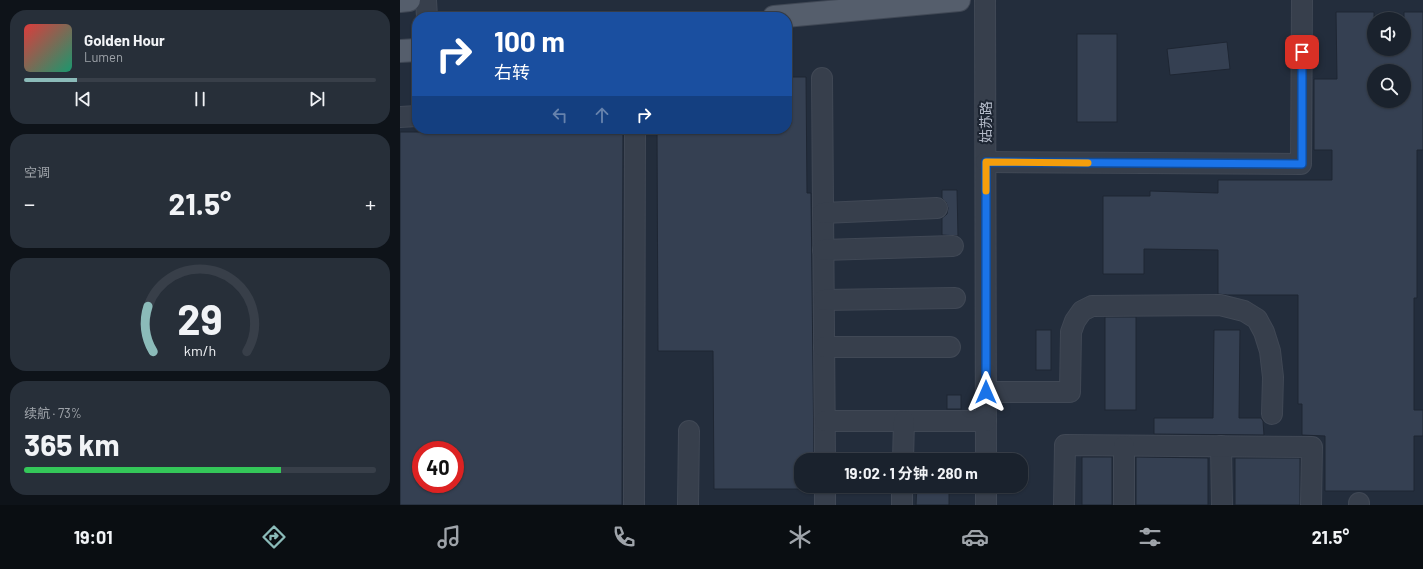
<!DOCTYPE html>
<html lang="zh">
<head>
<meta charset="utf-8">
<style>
	:root { --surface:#1a222d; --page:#272f39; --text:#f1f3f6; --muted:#9fa4aa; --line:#383f49; --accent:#8bbbb9 }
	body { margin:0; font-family:Barlow,"Noto Sans SC",sans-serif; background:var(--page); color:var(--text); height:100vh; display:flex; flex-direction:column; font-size:15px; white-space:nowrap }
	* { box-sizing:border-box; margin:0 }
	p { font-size:13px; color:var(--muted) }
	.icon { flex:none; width:22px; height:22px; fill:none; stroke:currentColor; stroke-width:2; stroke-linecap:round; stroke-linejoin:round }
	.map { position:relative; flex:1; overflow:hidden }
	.drawer { display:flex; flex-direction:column; gap:10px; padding:10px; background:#0e1319; width:400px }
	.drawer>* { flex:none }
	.guide { position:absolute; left:12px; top:12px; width:380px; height:122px; border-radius:16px; box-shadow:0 1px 3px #0004,0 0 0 1px var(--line); background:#1a4fa0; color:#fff; overflow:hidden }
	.fabs { position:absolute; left:967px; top:12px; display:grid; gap:8px }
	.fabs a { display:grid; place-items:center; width:44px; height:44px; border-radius:50%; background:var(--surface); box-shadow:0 1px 3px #0004,0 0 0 1px var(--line); font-size:20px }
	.speed { position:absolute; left:12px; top:441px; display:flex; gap:8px; font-size:20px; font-weight:700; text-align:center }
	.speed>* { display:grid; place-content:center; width:52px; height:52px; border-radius:50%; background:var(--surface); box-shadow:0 1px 3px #0004,0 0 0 1px var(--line); line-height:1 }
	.speed .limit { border:6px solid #d22; background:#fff; color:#111 }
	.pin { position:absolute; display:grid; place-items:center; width:34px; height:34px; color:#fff; margin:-17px; border-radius:8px; box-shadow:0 2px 6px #0006 }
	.me { position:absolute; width:44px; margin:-22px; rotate:0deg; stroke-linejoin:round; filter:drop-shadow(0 0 3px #0008) }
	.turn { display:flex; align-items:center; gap:14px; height:84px; padding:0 16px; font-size:18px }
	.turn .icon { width:52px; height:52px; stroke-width:2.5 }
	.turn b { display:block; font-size:28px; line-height:34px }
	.lanes { display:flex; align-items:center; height:38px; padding:0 16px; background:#0003; justify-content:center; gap:20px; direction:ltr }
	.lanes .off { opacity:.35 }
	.big { font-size:30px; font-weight:700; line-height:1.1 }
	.drawer .card { flex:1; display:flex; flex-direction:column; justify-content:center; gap:6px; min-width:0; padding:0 14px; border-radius:16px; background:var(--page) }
	.drawer .dial { align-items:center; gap:0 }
	.dial svg { height:104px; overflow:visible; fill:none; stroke:var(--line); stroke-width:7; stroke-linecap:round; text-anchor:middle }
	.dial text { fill:var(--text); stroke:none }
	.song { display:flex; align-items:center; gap:12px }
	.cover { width:48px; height:48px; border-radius:6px; background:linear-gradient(135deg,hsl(0 70% 55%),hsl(160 70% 35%)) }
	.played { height:4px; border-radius:2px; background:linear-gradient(90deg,var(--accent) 15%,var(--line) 15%) }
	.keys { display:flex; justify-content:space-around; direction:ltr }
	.heat { display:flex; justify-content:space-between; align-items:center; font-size:22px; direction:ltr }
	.charge { height:6px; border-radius:3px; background:linear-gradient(90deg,#34c759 73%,var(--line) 0) }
	.trip { position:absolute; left:394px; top:453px; width:234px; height:40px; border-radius:16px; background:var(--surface); box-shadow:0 1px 3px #0004,0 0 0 1px var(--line); font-weight:700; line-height:40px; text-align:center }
	.dock { display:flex; height:64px; justify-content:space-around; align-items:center; background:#0a0e12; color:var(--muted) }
	.dock .icon { width:28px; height:28px }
	.dock .on { color:var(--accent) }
	.dock b { font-size:18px; color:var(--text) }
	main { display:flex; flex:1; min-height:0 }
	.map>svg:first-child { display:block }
</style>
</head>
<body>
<main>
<section class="drawer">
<div class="card">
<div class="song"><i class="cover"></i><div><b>Golden Hour</b><p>Lumen</p></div></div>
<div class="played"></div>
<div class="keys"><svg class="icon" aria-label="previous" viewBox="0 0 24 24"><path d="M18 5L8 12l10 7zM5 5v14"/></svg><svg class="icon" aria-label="pause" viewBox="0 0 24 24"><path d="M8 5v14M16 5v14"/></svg><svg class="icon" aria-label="next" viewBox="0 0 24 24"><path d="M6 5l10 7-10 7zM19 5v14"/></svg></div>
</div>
<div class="card"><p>空调</p>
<div class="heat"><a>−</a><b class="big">21.5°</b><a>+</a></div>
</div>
<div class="card dial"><svg viewBox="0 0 100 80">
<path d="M14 69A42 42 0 1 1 86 69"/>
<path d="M14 69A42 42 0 0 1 10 34" stroke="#8bbbb9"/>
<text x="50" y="56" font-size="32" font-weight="700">29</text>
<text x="50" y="72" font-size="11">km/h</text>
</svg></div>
<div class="card"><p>续航 · 73%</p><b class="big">365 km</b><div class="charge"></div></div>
</section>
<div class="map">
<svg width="1023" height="505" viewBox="0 0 1023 505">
	<rect width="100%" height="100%" fill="#232d3c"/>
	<g fill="#354052" stroke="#1e2633" fill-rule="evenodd">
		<path d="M936,12h38v37h30v-37h19v138h-6v148h-3v112h9v26h-9v55h-89v-55l-23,-1v-31h-4v-109h-71l-9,-1v-44l-74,-1v25h-41v-78h47v-5l68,2v-13h114v-30h-18v-71h23zM974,71h30v30h-30z"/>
		<rect x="677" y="34" width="40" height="88"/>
		<path d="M827,42l3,27 -60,6 -3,-26z"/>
		<path d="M387,77h19l1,116h4l3,267h-13v29h-87l-1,-138h-55l-1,-222h130z"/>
		<path d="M0,132h223l-1,373h-222zM21,450h34v34h-34z"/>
		<path d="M542,190h15l1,46 -16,-1v-17l5,-4 1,-6 -2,-6 -4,-4z"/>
		<rect x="705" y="317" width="31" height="93"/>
		<rect x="636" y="330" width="15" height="40"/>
		<path d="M814,330h26l-1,88h22l2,3 1,14 -110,-1v-16h59z"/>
		<rect x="547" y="395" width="14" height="14"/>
		<rect x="682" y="457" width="30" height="48"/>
		<path d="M736,457l72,1v47h-72z"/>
		<rect x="835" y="458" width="65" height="47"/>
		<path d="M517,486h32v19h-33z"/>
	</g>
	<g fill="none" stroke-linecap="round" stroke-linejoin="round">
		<defs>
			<g id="minor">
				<path d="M26,0l1,17"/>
				<path d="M585,0l1,460"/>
				<path d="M422,78l3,382"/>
				<path d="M0,117l17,-1"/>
				<path d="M586,162l315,2 1,-164"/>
				<path d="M423,213l114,-5"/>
				<path d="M423,250l130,-4"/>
				<path d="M424,300l131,-2"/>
				<path d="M424,347h126"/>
				<path d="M586,392h84l1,-60 4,-11 7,-10 10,-5 128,-1 24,6 13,8 7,13 6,19 3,26 -1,37"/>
				<path d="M425,421h161"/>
				<path d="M821,446l1,59"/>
				<path d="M503,460l1,-39"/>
				<path d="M425,486v19"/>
				<path d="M586,486v19"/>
				<path d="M234,505l1,-376"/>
				<path d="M288,505l1,-74"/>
				<path d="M502,505v-19"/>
				<path d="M664,505l1,-60 247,2 -1,58"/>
				<path d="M724,505v-59"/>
				<path d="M959,505v-2"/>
			</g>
			<g id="major">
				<path d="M0,1l9,-1"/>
				<path d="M374,17l185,-17"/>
				<path d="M0,51l17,-1"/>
			</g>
		</defs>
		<use href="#minor" stroke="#404855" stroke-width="22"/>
		<use href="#major" stroke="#404855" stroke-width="24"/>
		<use href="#minor" stroke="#373f4c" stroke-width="20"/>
		<use href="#major" stroke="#555e6c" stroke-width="22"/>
	</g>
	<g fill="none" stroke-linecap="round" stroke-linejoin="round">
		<defs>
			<path id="route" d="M586,392v-230l316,2v-112"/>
		</defs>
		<use href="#route" stroke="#114b97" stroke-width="10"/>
		<use href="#route" stroke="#1a73e8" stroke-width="7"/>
		<path stroke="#f59e0b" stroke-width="7" d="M586,191v-29l102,1"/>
	</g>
	<g text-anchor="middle" stroke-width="4" stroke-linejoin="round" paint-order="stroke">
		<g font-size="14" fill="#b3bac8" stroke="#1c2431">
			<text transform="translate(586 122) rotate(-90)" y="5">姑苏路</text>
		</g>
	</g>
</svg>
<div class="fabs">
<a><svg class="icon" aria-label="sound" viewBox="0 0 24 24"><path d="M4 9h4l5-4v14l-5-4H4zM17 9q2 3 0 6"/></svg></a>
<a><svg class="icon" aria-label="search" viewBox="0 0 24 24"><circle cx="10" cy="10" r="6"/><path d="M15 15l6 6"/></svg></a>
</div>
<div class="speed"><div class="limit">40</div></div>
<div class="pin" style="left:902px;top:52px;background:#d93025"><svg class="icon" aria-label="arrive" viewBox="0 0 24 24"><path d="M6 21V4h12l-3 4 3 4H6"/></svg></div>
<svg class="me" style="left:586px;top:392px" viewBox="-20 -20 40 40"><path d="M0-17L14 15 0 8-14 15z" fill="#1a73e8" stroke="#fff" stroke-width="4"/></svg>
<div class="trip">19:02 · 1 分钟 · 280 m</div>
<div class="guide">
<div class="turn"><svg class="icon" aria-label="right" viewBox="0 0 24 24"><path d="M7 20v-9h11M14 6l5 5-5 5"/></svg><div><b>100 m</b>右转</div></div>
<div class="lanes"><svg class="icon off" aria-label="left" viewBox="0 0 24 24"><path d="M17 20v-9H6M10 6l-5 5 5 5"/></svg><svg class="icon off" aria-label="ahead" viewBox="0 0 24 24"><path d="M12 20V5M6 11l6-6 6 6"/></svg><svg class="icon" aria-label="right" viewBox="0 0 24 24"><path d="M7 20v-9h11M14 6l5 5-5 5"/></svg></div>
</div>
</div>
</main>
<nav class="dock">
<b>19:01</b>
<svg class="icon on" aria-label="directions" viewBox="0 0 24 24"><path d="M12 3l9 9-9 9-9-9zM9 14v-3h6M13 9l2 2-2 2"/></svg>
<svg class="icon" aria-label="music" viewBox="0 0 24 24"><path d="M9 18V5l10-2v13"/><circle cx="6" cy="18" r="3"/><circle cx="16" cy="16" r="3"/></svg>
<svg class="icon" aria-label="phone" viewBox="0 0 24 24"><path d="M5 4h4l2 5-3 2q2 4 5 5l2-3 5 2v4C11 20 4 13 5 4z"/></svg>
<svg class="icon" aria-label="climate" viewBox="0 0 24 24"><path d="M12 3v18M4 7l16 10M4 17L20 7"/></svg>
<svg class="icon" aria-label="car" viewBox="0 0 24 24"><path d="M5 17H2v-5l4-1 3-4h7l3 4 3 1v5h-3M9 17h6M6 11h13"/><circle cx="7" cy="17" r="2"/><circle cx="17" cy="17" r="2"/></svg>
<svg class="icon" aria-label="filters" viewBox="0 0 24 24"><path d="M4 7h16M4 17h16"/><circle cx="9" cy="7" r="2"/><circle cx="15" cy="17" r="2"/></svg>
<b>21.5°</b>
</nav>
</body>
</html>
